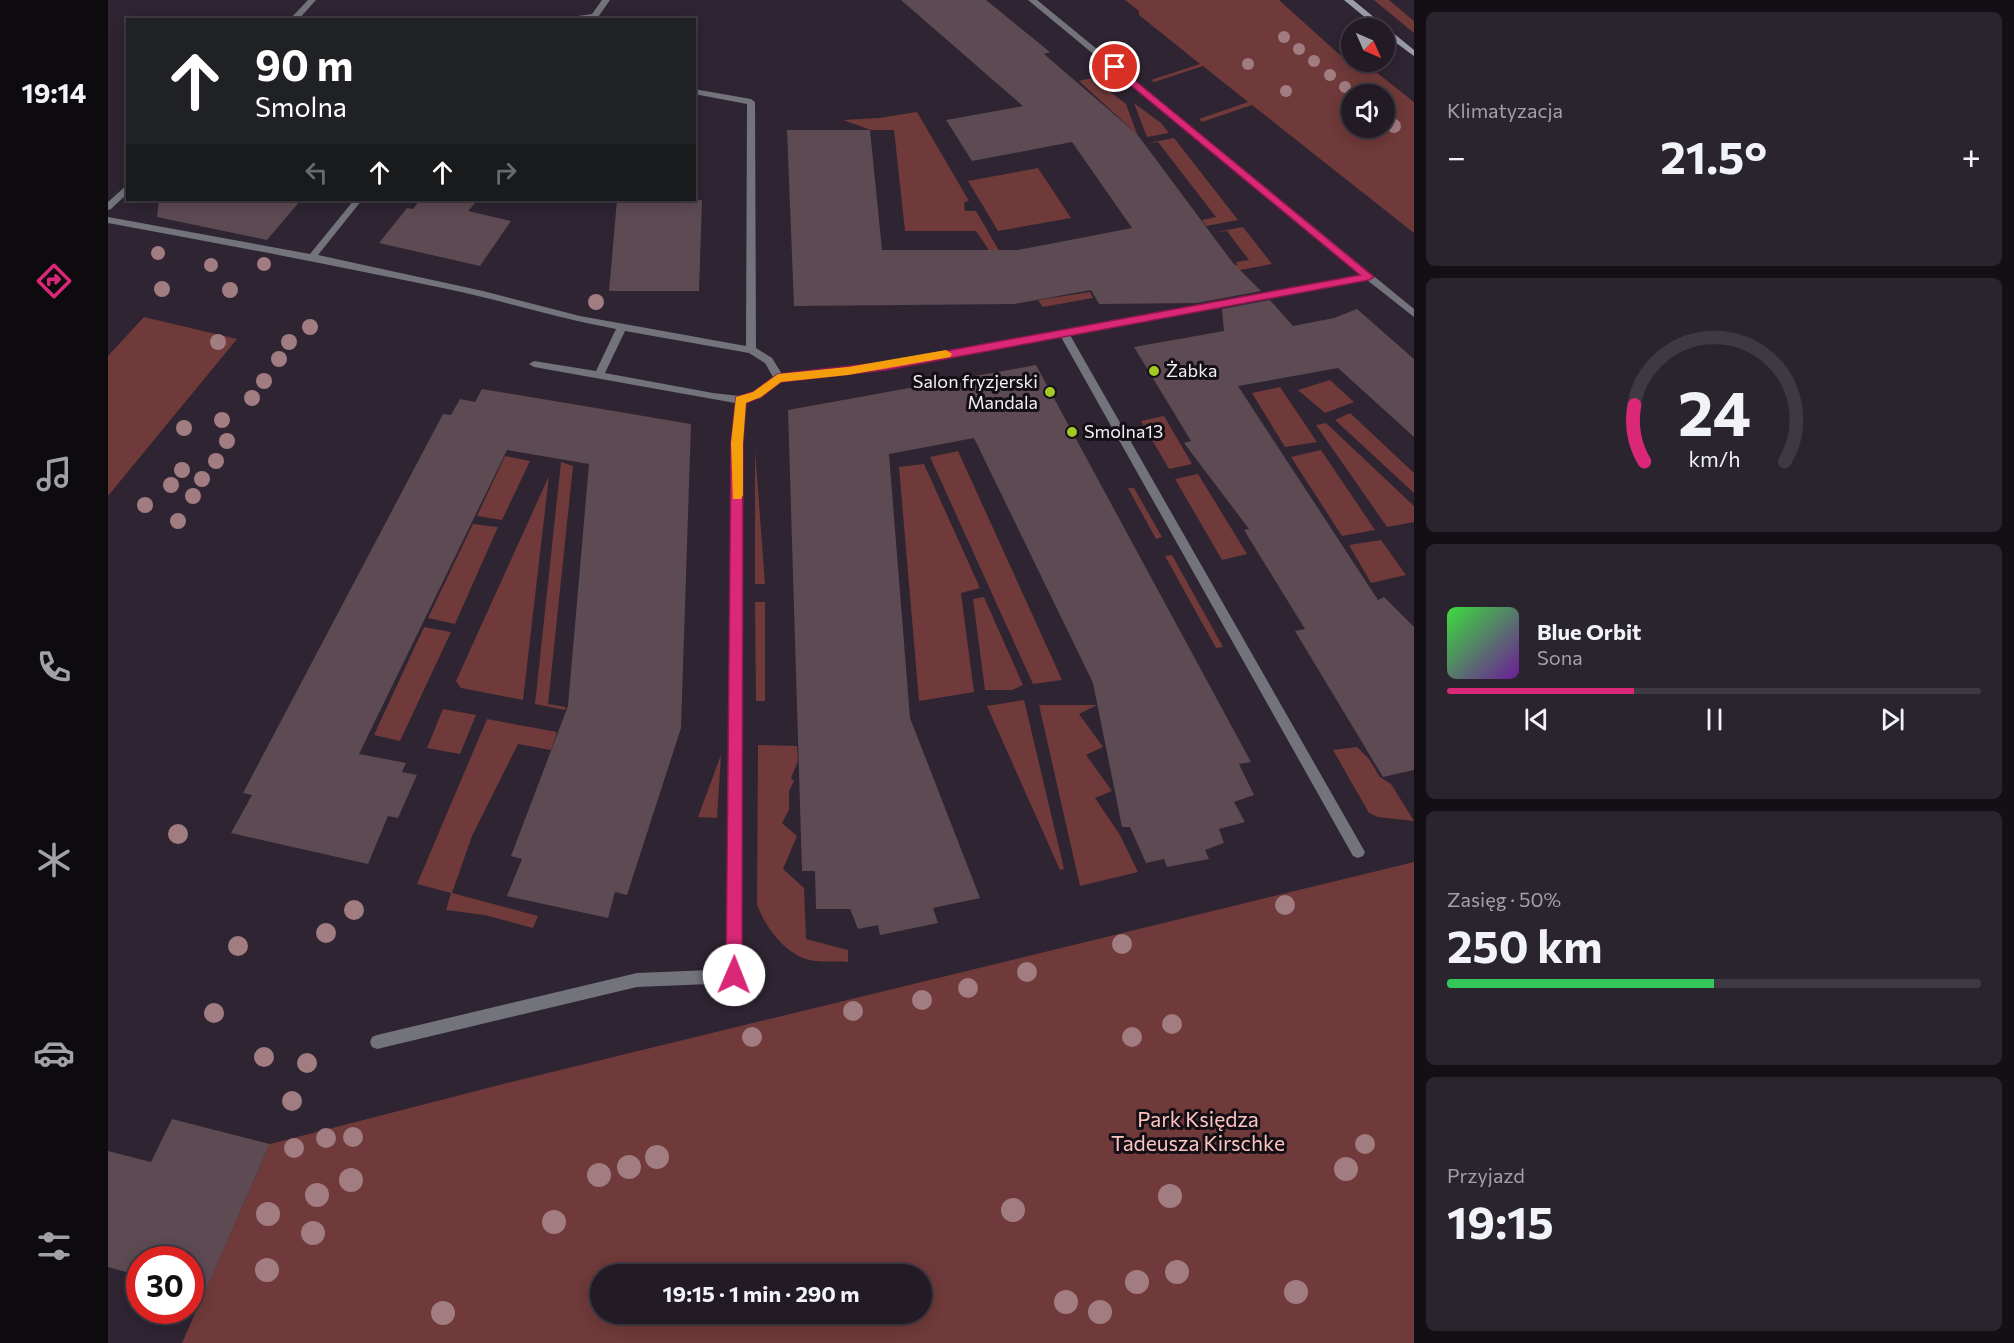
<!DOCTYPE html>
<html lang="pl">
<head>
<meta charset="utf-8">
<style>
	:root { --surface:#221b26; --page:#2a242e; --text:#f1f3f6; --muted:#a2a1a7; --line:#3f3943; --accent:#db2777 }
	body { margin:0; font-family:Commissioner,sans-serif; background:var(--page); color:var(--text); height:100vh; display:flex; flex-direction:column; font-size:22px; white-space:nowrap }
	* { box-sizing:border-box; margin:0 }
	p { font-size:20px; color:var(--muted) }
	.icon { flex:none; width:33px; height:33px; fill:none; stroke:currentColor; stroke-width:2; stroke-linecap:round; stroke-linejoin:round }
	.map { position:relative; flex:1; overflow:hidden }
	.drawer { display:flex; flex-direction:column; gap:12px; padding:12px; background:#130f15; width:600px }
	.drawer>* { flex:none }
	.guide { position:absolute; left:18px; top:18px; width:570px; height:183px; border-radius:0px; box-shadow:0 3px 15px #0003,0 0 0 2px var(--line); background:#202124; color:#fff; overflow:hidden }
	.needle { width:39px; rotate:135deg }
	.fabs { position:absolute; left:1233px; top:18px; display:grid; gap:12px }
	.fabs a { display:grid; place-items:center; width:54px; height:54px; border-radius:50%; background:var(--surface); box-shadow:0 3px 15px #0003,0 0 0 2px var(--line); font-size:30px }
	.speed { position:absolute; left:18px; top:1246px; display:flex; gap:12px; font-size:30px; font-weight:700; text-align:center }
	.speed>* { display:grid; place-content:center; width:78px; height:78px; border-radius:50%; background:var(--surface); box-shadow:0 3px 15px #0003,0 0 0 2px var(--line); line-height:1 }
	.speed .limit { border:9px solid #d22; background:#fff; color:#111 }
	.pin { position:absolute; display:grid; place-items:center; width:51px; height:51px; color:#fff; margin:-26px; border:3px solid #fff; border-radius:50%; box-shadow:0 2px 6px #0007 }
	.me { position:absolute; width:66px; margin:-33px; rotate:1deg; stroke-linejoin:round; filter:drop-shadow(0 0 4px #0008) }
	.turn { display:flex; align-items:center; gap:21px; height:126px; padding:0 30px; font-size:27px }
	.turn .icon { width:78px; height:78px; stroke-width:2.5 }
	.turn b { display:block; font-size:42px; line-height:51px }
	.lanes { display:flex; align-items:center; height:57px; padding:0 30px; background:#0003; justify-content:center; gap:30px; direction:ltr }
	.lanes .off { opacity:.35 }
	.big { font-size:45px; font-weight:700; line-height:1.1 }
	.drawer .widget { flex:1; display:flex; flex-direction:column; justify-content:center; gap:9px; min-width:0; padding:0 21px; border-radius:9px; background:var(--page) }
	.drawer .dial { align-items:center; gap:0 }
	.dial svg { height:156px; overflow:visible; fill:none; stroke:var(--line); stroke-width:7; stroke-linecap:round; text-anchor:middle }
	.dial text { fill:var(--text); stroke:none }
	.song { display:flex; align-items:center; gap:18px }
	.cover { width:72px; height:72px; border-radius:9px; background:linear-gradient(135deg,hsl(120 70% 55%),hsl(280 70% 35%)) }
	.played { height:6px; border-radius:3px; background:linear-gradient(90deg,var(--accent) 35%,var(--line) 35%) }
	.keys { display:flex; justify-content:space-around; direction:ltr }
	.heat { display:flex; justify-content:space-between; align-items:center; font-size:33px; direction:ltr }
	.charge { height:9px; border-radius:4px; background:linear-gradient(90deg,#34c759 50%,var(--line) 0) }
	.trip { position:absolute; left:482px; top:1264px; width:342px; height:60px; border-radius:30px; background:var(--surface); box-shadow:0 3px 15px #0003,0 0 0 2px var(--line); font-weight:700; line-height:60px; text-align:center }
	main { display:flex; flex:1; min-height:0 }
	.tabs { display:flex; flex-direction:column; width:108px; justify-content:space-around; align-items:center; background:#0e0b0f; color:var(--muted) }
	.tabs .icon { width:42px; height:42px }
	.tabs .current { color:var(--accent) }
	.tabs b { font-size:27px; color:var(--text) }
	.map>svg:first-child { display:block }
</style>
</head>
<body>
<main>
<nav class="tabs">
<b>19:14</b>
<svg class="icon current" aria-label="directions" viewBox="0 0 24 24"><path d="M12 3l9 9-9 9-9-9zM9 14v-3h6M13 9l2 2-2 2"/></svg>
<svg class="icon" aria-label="music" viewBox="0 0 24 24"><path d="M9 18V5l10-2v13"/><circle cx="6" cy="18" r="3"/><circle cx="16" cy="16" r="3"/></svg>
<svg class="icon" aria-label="phone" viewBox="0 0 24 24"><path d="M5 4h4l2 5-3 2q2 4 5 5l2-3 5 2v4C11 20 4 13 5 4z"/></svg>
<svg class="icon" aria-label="climate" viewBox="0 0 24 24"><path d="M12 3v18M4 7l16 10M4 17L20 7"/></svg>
<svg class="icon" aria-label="car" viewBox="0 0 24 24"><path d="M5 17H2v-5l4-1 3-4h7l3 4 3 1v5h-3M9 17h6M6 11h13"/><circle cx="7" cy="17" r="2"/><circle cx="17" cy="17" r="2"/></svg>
<svg class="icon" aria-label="filters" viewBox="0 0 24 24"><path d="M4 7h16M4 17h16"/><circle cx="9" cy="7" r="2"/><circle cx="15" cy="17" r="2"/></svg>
</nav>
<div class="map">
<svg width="1306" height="1343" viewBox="0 0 1306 1343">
	<rect width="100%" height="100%" fill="#2e2432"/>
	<g fill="#6f3a39" fill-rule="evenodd">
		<path d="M1017,0h154l61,55 36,17 38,30v131l-162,-128 -50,17 -3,-3 49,-17 -45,-36 -49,16 -3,-2 49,-16 -61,-49v-4zM1276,94v34h-32v-34z"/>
		<path d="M1266,0h15l25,21v12z"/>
		<path d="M983,78h10l9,7 -1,6 17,13 11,30 -58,-53z"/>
		<path d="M1026,103l27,20 8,10 -22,4z"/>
		<path d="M809,112l52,89 -5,1 1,9h11l51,88 -28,3 -10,-52 -13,-19h-71l-11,-101h-23l-28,-10 36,-2z"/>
		<path d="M1066,138l64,82 -32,6 -4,-6 14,-3 -58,-75 -14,2z"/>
		<path d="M930,168l33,50 -73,13 -30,-50z"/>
		<path d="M1135,227l29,37 -168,32 -3,-6 136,-25 -1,-3 13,-2 -22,-29 -16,2z"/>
		<path d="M982,292l3,6 -50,9 -5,-7z"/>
		<path d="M36,317l93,22 -129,157v-140z"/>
		<path d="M1222,380l24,22 -29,11 -27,-23z"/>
		<path d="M1172,387l37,55 -32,5 -33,-54z"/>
		<path d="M1242,413l64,60v20l-79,-73z"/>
		<path d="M1056,416l28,48 -23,5 -28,-48z"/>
		<path d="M1218,423l88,83v16l-27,5 -71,-102z"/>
		<path d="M647,450l10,134h-10z"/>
		<path d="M1213,450l54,80 -33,6 -51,-79z"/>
		<path d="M850,451l104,229 -29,4 -103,-227z"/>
		<path d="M397,456l25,5 -28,59 -25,-4z"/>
		<path d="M453,462l12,4 -25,238 18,3 -1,3 -30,-6z"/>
		<path d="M816,464l56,124 -19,5 13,99 -55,9 -20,-234z"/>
		<path d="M1090,474l49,80 -25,6 -47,-81z"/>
		<path d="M441,476l-26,224 -62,-12 -5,-7z"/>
		<path d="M1020,488h6l28,49 -6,2z"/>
		<path d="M365,524l25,3 -43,97 -27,-6z"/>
		<path d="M1273,540l25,35 -35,8 -22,-38z"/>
		<path d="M1064,555l51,92 -7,1 -51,-92z"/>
		<path d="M876,597l39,88 -11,5h-27l-12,-91z"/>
		<path d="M647,602h10v99h-9z"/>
		<path d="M316,627l27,5 -51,109 -26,-6z"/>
		<path d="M916,700l40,169 -4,1 -73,-164z"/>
		<path d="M931,705h58l-18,9 24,33 -17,8 26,36 -17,7 25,37 18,37 -58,14z"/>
		<path d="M335,709l33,6 -16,39 -33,-6z"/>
		<path d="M379,719l70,13 -6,18 -33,-6 -46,92 -20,57 86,23 -5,12 -48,-13 -39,-5 5,-17 -34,-9z"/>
		<path d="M650,745l39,1 1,15 -7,17 3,3 -5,10v19l-7,13 15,13 -14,33 21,19 2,51 42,11v12c-11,-1 -22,0 -33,-1 -27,-3 -50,-33 -58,-57z"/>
		<path d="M1249,747l12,12 11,18 11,7 23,37 -36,-4 -9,-4 -36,-63z"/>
		<path d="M613,755l-4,63 -19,-1z"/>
		<path d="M1306,862v481h-1232l88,-199 241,-62zM492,1275h321v39h-321z"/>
	</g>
	<g fill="#5d4a53">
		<path d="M793,0h85l64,52 -6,2 93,80 96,129 28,28 -64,12 -98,1 -8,-14 -77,14 -220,2 -7,-176h83l12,120h136l114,-22 -60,-86 -100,19 -26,-41 77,-14z"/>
		<path d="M51,200h142l-34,40 -110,-23z"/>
		<path d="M312,200h58l-10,11 43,10 -31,45 -101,-23 28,-35 6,1z"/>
		<path d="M509,200h85l-3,91h-90z"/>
		<path d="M1162,300l23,26 41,-8 23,-9 57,50v78l-76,-69 -100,18 140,214 6,-3 30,30v143l-31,7 -88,-146 10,-2 -61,-99 5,-1 -65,-86 7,-2 -57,-94 90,-16 -2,-22z"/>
		<path d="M928,365l215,397 -12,2 15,31 -20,7 11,20 -26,7 5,14 -19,7 4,9 -42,8 -3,-8 -18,4 -16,-36h-8l-29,-144 -119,-245 -85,16 21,264 70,180 -47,10 5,15 -58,12 -2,-10 -20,4 -8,-20h-34l-1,-38h-13l-14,-461z"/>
		<path d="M374,389l209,35 -10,304 -54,167 -12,-3 -7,26 -101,-22 15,-37 -11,-3 57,-150 21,-242 -82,-14 -148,304 47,9 -4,9 15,3 -19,43 -10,-2 -20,48 -137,-31 21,-38 -9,-2 200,-379 8,1 9,-16 15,3z"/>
		<path d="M64,1119l98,25 -66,150 -14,-4v-30h-50v16l-32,-9v-116l43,11z"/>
	</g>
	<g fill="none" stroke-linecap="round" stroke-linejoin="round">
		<path fill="#72737b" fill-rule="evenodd" d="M626,969l5,2 2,5 -2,5 -5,2 -97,4 -260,62 -5,-2 -2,-5 2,-5 5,-2 260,-62z"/>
		<g fill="#72737b" fill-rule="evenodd">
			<path d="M200,0h8l-18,20h-9z"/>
			<path d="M494,0h8l-14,20h-46l42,-6z"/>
			<path d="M920,0h9l377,309v8l-47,-37 -297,55 295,517 -2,4 -5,2 -5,-2 -292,-519 -175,32 -105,12 -20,17 -16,4 -3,41 -1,533 -2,5 -5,2 -5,-2 -2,-5 5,-533 3,-40 -201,-36 -5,-3 5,-3 62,10 20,-42c-55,-10 -109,-27 -164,-39 -114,-24 -229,-46 -344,-67v-6l202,37 44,-54h8l-44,55 165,36 97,25 166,30 1,-242 -53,-10v-5l57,10 4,3 1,246 16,10 10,16 104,-11 475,-88zM517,331l124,22 16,10 8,14 -20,15 -13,4 -27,-3 -108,-20z"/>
			<path d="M20,184v9l-17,16 -3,1v-8z"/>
		</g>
		<path fill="#9c9dab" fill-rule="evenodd" d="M1236,0h9l61,50v6l-30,-22v-6h-6z"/>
	</g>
	<g fill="#a17c81">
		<circle cx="1176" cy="37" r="6"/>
		<circle cx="1191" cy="49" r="6"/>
		<circle cx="1206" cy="61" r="6"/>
		<circle cx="1140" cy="64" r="6"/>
		<circle cx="1222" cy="75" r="6"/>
		<circle cx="1237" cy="87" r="6"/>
		<circle cx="1178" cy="91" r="6"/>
		<circle cx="1286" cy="126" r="7"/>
		<circle cx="50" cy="253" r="7"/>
		<circle cx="156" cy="264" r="7"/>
		<circle cx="103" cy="265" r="7"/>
		<circle cx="54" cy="289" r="8"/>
		<circle cx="122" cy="290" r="8"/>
		<circle cx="488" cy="302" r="8"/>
		<circle cx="202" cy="327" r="8"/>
		<circle cx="110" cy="342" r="8"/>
		<circle cx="181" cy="342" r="8"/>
		<circle cx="171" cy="359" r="8"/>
		<circle cx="156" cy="381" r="8"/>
		<circle cx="144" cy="398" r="8"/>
		<circle cx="114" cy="420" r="8"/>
		<circle cx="76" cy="428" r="8"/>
		<circle cx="119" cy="441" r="8"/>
		<circle cx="108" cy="461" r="8"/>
		<circle cx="74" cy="470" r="8"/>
		<circle cx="94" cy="479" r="8"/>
		<circle cx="63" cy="485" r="8"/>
		<circle cx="85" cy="496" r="8"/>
		<circle cx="37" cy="505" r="8"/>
		<circle cx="70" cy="521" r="8"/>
		<circle cx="70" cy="834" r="10"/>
		<circle cx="1177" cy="905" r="10"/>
		<circle cx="246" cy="910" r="10"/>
		<circle cx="218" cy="933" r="10"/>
		<circle cx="1014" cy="944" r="10"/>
		<circle cx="130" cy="946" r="10"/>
		<circle cx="919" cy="972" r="10"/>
		<circle cx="860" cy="988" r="10"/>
		<circle cx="814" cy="1000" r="10"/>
		<circle cx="745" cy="1011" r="10"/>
		<circle cx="106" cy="1013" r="10"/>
		<circle cx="1064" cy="1024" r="10"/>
		<circle cx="644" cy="1037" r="10"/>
		<circle cx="1024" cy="1037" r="10"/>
		<circle cx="156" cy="1057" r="10"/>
		<circle cx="199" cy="1063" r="10"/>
		<circle cx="184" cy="1101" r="10"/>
		<circle cx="245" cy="1137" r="10"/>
		<circle cx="218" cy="1138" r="10"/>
		<circle cx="1257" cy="1144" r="10"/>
		<circle cx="186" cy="1148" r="10"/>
		<circle cx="549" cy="1157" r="12"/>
		<circle cx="521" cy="1167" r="12"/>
		<circle cx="1238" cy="1169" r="12"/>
		<circle cx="491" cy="1175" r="12"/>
		<circle cx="243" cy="1180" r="12"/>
		<circle cx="209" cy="1195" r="12"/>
		<circle cx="1062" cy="1196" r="12"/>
		<circle cx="905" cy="1210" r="12"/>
		<circle cx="160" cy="1214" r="12"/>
		<circle cx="446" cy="1222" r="12"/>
		<circle cx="205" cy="1233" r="12"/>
		<circle cx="159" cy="1270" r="12"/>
		<circle cx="1069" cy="1272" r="12"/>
		<circle cx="1029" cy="1282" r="12"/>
		<circle cx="1188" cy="1292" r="12"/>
		<circle cx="958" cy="1302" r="12"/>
		<circle cx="992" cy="1312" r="12"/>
		<circle cx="335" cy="1313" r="12"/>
	</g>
	<path fill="#db2777" stroke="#8e194d" stroke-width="1.5" d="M1007,64l259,213 -5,3 -483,90 -105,12 -20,15 -15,6 -3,40 -1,532 -2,6 -6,2 -5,-2 -3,-6 5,-532 5,-46 17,-5 25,-18 108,-12 474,-87 -249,-206 -1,-2z"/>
	<path fill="#f59e0b" d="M838,350l6,4 -2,3 -102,18 -67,7 -20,15 -15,6 -3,40v52l-2,4h-8l-2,-56 5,-46 17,-5 25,-18 70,-7z"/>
	<g fill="#a4c824" stroke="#130f15" stroke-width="2">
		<circle cx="1046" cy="371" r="6"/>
		<circle cx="942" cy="392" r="6"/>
		<circle cx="964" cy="432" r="6"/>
	</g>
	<g text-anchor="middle" stroke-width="6" stroke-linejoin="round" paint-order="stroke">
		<g font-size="18" fill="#f4eef7" stroke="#130f15" text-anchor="start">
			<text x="1058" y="377">Żabka</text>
			<text x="930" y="388" text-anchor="end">Salon fryzjerski<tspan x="930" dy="21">Mandala</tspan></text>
			<text x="976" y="438">Smolna13</text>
		</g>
		<g font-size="21" fill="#ffc4c1" stroke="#130f15">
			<text x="1090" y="1127">Park Księdza<tspan x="1090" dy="24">Tadeusza Kirschke</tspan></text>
		</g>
	</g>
</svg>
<div class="fabs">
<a><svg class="needle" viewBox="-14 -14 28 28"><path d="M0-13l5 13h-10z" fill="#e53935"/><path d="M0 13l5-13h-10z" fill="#a2a1a7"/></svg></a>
<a><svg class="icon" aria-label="sound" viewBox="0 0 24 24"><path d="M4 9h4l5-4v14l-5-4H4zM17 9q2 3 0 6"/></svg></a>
</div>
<div class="speed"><div class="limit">30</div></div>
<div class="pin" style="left:1007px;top:67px;background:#d93025"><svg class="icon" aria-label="arrive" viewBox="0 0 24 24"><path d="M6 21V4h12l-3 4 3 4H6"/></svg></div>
<svg class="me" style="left:626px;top:975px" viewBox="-20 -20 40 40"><circle r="19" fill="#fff"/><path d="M0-13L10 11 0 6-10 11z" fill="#db2777"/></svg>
<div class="trip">19:15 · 1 min · 290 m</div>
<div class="guide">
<div class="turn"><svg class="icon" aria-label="ahead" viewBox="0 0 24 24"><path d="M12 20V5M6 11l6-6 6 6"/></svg><div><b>90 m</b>Smolna</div></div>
<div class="lanes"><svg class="icon off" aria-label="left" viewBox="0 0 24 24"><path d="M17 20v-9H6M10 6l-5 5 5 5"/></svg><svg class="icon" aria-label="ahead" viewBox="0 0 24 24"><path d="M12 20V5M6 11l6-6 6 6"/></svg><svg class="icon" aria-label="ahead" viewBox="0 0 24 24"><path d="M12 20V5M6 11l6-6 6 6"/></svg><svg class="icon off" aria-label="right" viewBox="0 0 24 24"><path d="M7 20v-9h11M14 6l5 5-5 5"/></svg></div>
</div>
</div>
<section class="drawer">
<div class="widget"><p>Klimatyzacja</p>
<div class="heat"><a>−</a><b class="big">21.5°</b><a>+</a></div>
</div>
<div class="widget dial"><svg viewBox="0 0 100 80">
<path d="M14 69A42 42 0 1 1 86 69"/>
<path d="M14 69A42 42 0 0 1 9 40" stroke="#db2777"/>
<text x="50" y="56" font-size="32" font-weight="700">24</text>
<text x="50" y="72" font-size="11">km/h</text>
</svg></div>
<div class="widget">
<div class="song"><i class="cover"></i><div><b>Blue Orbit</b><p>Sona</p></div></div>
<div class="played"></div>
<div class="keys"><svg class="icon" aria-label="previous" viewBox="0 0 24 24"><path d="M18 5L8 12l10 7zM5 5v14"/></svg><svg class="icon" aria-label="pause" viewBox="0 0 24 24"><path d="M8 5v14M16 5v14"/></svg><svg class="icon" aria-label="next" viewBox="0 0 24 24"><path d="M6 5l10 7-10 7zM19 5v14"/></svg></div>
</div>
<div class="widget"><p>Zasięg · 50%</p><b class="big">250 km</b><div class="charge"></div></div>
<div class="widget"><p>Przyjazd</p><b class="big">19:15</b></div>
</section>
</main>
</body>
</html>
